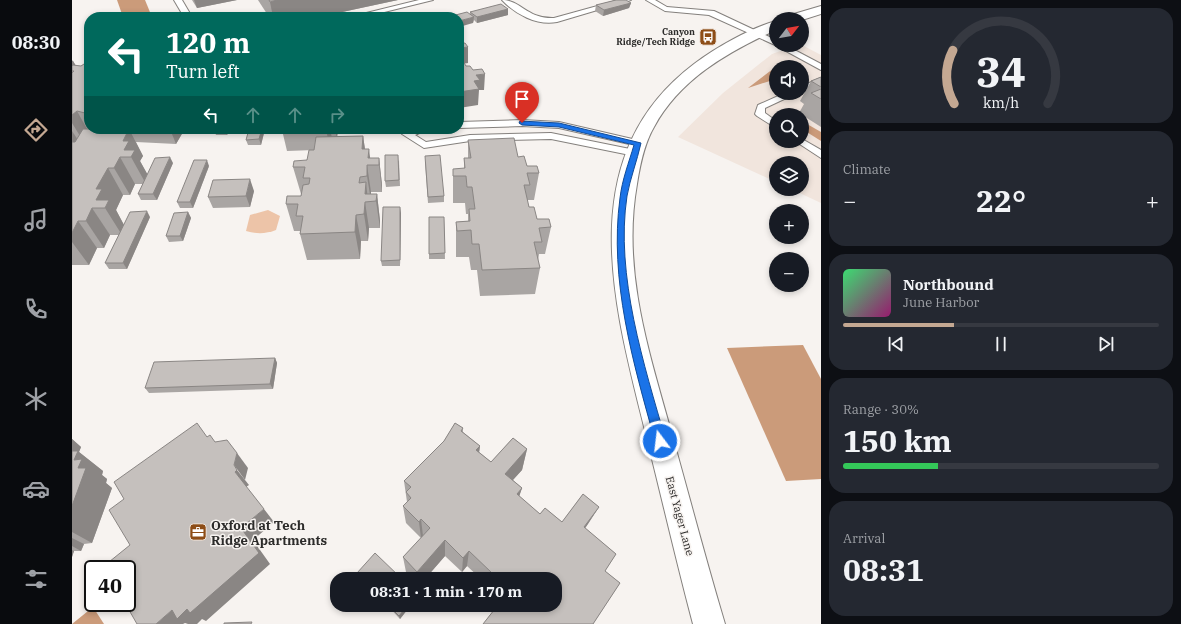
<!DOCTYPE html>
<html lang="en">
<head>
<meta charset="utf-8">
<style>
	:root { --surface:#171b24; --page:#242831; --text:#f1f3f6; --muted:#9ea1a6; --line:#363941; --accent:#c4a892 }
	body { margin:0; font-family:"IBM Plex Serif",serif; background:var(--page); color:var(--text); height:100vh; display:flex; flex-direction:column; font-size:15px; white-space:nowrap }
	* { box-sizing:border-box; margin:0 }
	p { font-size:13px; color:var(--muted) }
	.icon { flex:none; width:22px; height:22px; fill:none; stroke:currentColor; stroke-width:2; stroke-linecap:round; stroke-linejoin:round }
	.map { position:relative; flex:1; overflow:hidden }
	.details { display:flex; flex-direction:column; gap:8px; padding:8px; background:#0d0f14; width:360px }
	.details>* { flex:none }
	.top-card { position:absolute; left:12px; top:12px; width:380px; height:122px; border-radius:16px; box-shadow:0 2px 6px #0003; background:#00695c; color:#fff; overflow:hidden }
	.needle { width:26px; rotate:59deg }
	.tools { position:absolute; left:697px; top:12px; display:grid; gap:8px }
	.tools a { display:grid; place-items:center; width:40px; height:40px; border-radius:50%; background:var(--surface); box-shadow:0 2px 6px #0003; font-size:20px }
	.speed { position:absolute; left:12px; top:560px; display:flex; gap:8px; font-size:20px; font-weight:700; text-align:center }
	.speed>* { display:grid; place-content:center; width:52px; height:52px; border-radius:50%; background:var(--surface); box-shadow:0 2px 6px #0003; line-height:1 }
	.speed .limit { border:2px solid #111; border-radius:6px; background:#fff; color:#111 }
	.pin { position:absolute; display:grid; place-items:center; width:34px; height:34px; color:#fff; margin:-41px -17px; border-radius:50% 50% 50% 0; rotate:-45deg; box-shadow:0 0 4px #0007 }
	.pin .icon { rotate:45deg }
	.me { position:absolute; width:44px; margin:-22px; rotate:345deg; stroke-linejoin:round; filter:drop-shadow(0 0 3px #0008) }
	.turn { display:flex; align-items:center; gap:14px; height:84px; padding:0 16px; font-size:18px }
	.turn .icon { width:52px; height:52px; stroke-width:2.5 }
	.turn b { display:block; font-size:28px; line-height:34px }
	.lanes { display:flex; align-items:center; height:38px; padding:0 16px; background:#0003; justify-content:center; gap:20px; direction:ltr }
	.lanes .off { opacity:.35 }
	.big { font-size:30px; font-weight:700; line-height:1.1 }
	.details .card { flex:1; display:flex; flex-direction:column; justify-content:center; gap:6px; min-width:0; padding:0 14px; border-radius:16px; background:var(--page) }
	.details .dial { align-items:center; gap:0 }
	.dial svg { height:104px; overflow:visible; fill:none; stroke:var(--line); stroke-width:7; stroke-linecap:round; text-anchor:middle }
	.dial text { fill:var(--text); stroke:none }
	.song { display:flex; align-items:center; gap:12px }
	.cover { width:48px; height:48px; border-radius:6px; background:linear-gradient(135deg,hsl(140 70% 55%),hsl(320 70% 35%)) }
	.played { height:4px; border-radius:2px; background:linear-gradient(90deg,var(--accent) 35%,var(--line) 35%) }
	.keys { display:flex; justify-content:space-around; direction:ltr }
	.heat { display:flex; justify-content:space-between; align-items:center; font-size:22px; direction:ltr }
	.charge { height:6px; border-radius:3px; background:linear-gradient(90deg,#34c759 30%,var(--line) 0) }
	.trip { position:absolute; left:258px; top:572px; width:232px; height:40px; border-radius:16px; background:var(--surface); box-shadow:0 2px 6px #0003; font-weight:700; line-height:40px; text-align:center }
	main { display:flex; flex:1; min-height:0 }
	.dock { display:flex; flex-direction:column; width:72px; justify-content:space-around; align-items:center; background:#090b0e; color:var(--muted) }
	.dock .icon { width:28px; height:28px }
	.dock .active { color:var(--accent) }
	.dock b { font-size:18px; color:var(--text) }
	.map>svg:first-child { display:block }
</style>
</head>
<body>
<main>
<nav class="dock">
<b>08:30</b>
<svg class="icon active" aria-label="directions" viewBox="0 0 24 24"><path d="M12 3l9 9-9 9-9-9zM9 14v-3h6M13 9l2 2-2 2"/></svg>
<svg class="icon" aria-label="music" viewBox="0 0 24 24"><path d="M9 18V5l10-2v13"/><circle cx="6" cy="18" r="3"/><circle cx="16" cy="16" r="3"/></svg>
<svg class="icon" aria-label="phone" viewBox="0 0 24 24"><path d="M5 4h4l2 5-3 2q2 4 5 5l2-3 5 2v4C11 20 4 13 5 4z"/></svg>
<svg class="icon" aria-label="climate" viewBox="0 0 24 24"><path d="M12 3v18M4 7l16 10M4 17L20 7"/></svg>
<svg class="icon" aria-label="car" viewBox="0 0 24 24"><path d="M5 17H2v-5l4-1 3-4h7l3 4 3 1v5h-3M9 17h6M6 11h13"/><circle cx="7" cy="17" r="2"/><circle cx="17" cy="17" r="2"/></svg>
<svg class="icon" aria-label="filters" viewBox="0 0 24 24"><path d="M4 7h16M4 17h16"/><circle cx="9" cy="7" r="2"/><circle cx="15" cy="17" r="2"/></svg>
</nav>
<div class="map">
<svg width="749" height="624" viewBox="0 0 749 624">
	<rect width="100%" height="100%" fill="#f7f3f0"/>
	<path fill="#f1e5dd" fill-rule="evenodd" d="M725,45h5l19,10v148l-30,-14h11v-26h-26v19l-98,-45 45,-44 49,-39zM704,67h26v26h-26zM704,115h26v26h-26z"/>
	<path fill="#edc4a8" d="M196,210l12,6 -4,14c-10,4 -20,4 -30,1l4,-16z"/>
	<g fill="#cb9b7a">
		<path d="M45,0h28l7,17h-29z"/>
		<path d="M710,62l9,5h-15v12l-28,9z"/>
		<path d="M735,124l14,8v9l-19,-12v-3z"/>
		<path d="M731,345l18,34v100l-35,2 -59,-133z"/>
		<path d="M21,607l11,17h-32z"/>
	</g>
	<g fill="none" stroke-linecap="round" stroke-linejoin="round">
		<defs>
			<g id="service">
				<path d="M102,0h8l10,17h-8z"/>
				<path d="M347,0h14l-69,17h-14z"/>
				<path d="M430,0c19,0 25,19 52,18l65,-18h12l-74,22c-20,4 -42,-8 -55,-22z"/>
				<path d="M574,0h9l12,7 47,4 62,29v5h9l36,19v6l-46,-25 -66,-30 -44,-4z"/>
				<path d="M749,78v6l-19,8v-6z"/>
				<path d="M713,93h12l-32,15v5l11,8v7l-19,-12 -2,-2 3,-9z"/>
				<path d="M450,120l37,2 82,19 2,2 -5,3 -79,-18 -37,-2 -63,2v-6z"/>
				<path d="M341,129h15l-13,6 11,7 44,-7 81,-2 84,17 5,3 -5,3 -84,-17 -81,2 -46,7 -22,-14z"/>
				<path d="M730,139l19,11v8l-26,-17h7z"/>
			</g>
			<g id="tertiary">
				<path d="M749,6v8l-19,6 -16,-1 1,-3z"/>
				<path d="M704,21v9c-48,22 -96,49 -122,97 -10,17 -14,38 -17,57 -16,90 14,173 37,258 17,61 33,122 51,182h-32c-16,-60 -30,-121 -45,-181 -31,-128 -81,-283 46,-379 21,-16 56,-36 82,-43z"/>
			</g>
		</defs>
		<use href="#service" stroke="#84807d" stroke-width="2"/>
		<use href="#tertiary" stroke="#84807d" stroke-width="2"/>
		<use href="#service" fill="#fff" fill-rule="evenodd"/>
		<use href="#tertiary" fill="#fff" fill-rule="evenodd"/>
	</g>
	<g fill="#a9a5a3">
		<path d="M120,0h45l-40,8z"/>
		<path d="M186,0h140l-79,17h-50z"/>
		<path d="M559,3l-2,5 -26,8 -8,-5 1,-6z"/>
		<path d="M436,9v6l-31,8 -3,-3 -1,3 -3,-8v-3z"/>
		<path d="M0,60l1,1 3,5h5l8,-4v67h101l-2,4 -5,-1 -7,12 -40,-2 7,14 -3,5 7,13 26,-11 -16,37h-16l-3,-6 5,-10h-8l-5,11h-7l-7,15 8,15 26,-8 -23,52h-18l-4,-6 14,-28h-9l-6,13h-7l-8,17h-17z"/>
		<path d="M749,77v50l-22,-14 5,-9 -4,-3 11,-20z"/>
		<path d="M158,129l-3,6h-11l-2,-5z"/>
		<path d="M193,129l-4,16h-13l-2,-5z"/>
		<path d="M204,129h62l-1,8 26,-1 2,13 5,9h9l3,27v7h-11v2h6l3,27v7h-11l-1,13h-7l-1,18 -53,1 -7,-26v-3h-6l-8,-27 15,-8v-2l-8,-27 14,-7 7,-10 -27,1 -5,-21 -6,1z"/>
		<path d="M396,140l50,17 9,9 12,7 -5,27h-6l-1,2 2,5 8,12 14,8 -6,27h-6l-1,7 2,7 -5,26 -55,2 -3,-26h-6l-2,-13h-13v-35l12,-1v-7h-2l-1,-11h-12v-34h11v-11h4z"/>
		<path d="M327,160l1,26 -14,1 -1,-6z"/>
		<path d="M353,162l19,34v6l-16,1z"/>
		<path d="M137,166l-16,42h-13l-3,-6z"/>
		<path d="M182,191l-4,16 -37,1 -5,-11z"/>
		<path d="M116,212l3,6 -8,23 -14,1 -3,-6z"/>
		<path d="M329,213l-1,53h-18l-1,-5z"/>
		<path d="M357,217h15l1,42h-16z"/>
		<path d="M203,358l2,5 -4,26 -124,4 -4,-5z"/>
		<path d="M383,423l8,5v4l17,14 -1,6 12,10 22,-24 14,11 -5,21 -9,10 9,8 -3,8 21,18 5,-6 17,14 21,-28 16,13 -14,21 31,26 -11,17 15,12 -27,41h-110l14,-18 -1,-1h59v-26h-74l-14,-13 -5,6 -17,-16 -20,23h-12l-7,-7 -3,-15 18,-19 -15,-15 -3,-17 4,-4 -3,-21 40,-40z"/>
		<path d="M0,439l9,8 -2,5 24,19 -1,4 5,4 -1,4 6,5 -20,55 -8,1 -3,7h-7l-2,6z"/>
		<path d="M315,605h24l-11,14z"/>
	</g>
	<g fill="#8a8684">
		<path d="M122,0h43l-40,8z"/>
		<path d="M205,0h121l-79,17h-46l-3,-15z"/>
		<path d="M559,3l-2,5 -26,8 1,-6z"/>
		<path d="M436,9v6l-31,8v-6z"/>
		<path d="M402,17l-1,6 -14,4v-6z"/>
		<path d="M396,47v16l-6,1 -3,5v-16l1,-5z"/>
		<path d="M0,61h1l3,5 -4,3z"/>
		<path d="M413,74l-1,16h-5l-1,15 -19,3v-16l15,-11 2,-6z"/>
		<path d="M17,97v23l-4,-7 -1,-7 3,-7z"/>
		<path d="M5,111l15,27 -7,6 -13,-21v-8z"/>
		<path d="M57,129l14,27 -3,5 9,16 -3,7 -15,-27 -7,-7 -1,-9z"/>
		<path d="M98,129h11l2,3 -7,12z"/>
		<path d="M114,129h4l-2,4z"/>
		<path d="M154,129h4l-3,6 -2,-5z"/>
		<path d="M190,129h3l-4,16 -2,-6z"/>
		<path d="M254,129h4l2,9 -2,11z"/>
		<path d="M263,129h3l-1,9z"/>
		<path d="M0,131l8,12 -8,7z"/>
		<path d="M291,136l4,27 -5,-14z"/>
		<path d="M297,149l2,16 -3,-7z"/>
		<path d="M48,157l15,27 -5,11 -16,-27z"/>
		<path d="M98,157l3,6 -16,37 -4,-6z"/>
		<path d="M307,158l3,27v7l-3,-27z"/>
		<path d="M135,160l2,6 -16,42 -3,-6z"/>
		<path d="M295,165l4,27v9l-4,-25z"/>
		<path d="M36,168l15,27 -7,15 9,17 -3,8 -17,-27 -9,-8v-11z"/>
		<path d="M178,179l4,12 -4,16 -4,-11z"/>
		<path d="M294,182l2,19 -3,-7z"/>
		<path d="M305,194l3,27v7l-4,-27z"/>
		<path d="M293,202l4,26 -1,13 -4,-27z"/>
		<path d="M328,207l1,6 -1,53z"/>
		<path d="M20,208l18,27 -6,13 -18,-27z"/>
		<path d="M75,211l3,6 -23,52 -4,-6z"/>
		<path d="M116,212l3,6 -8,23 -3,-5z"/>
		<path d="M284,215l5,26 -1,18 -5,-27z"/>
		<path d="M6,221l19,27 -8,17 -17,-23v-9z"/>
		<path d="M203,358l2,5 -4,26 -3,-5z"/>
		<path d="M0,439l9,8 -2,5 24,19 -1,4 5,4 -1,4 6,5 -20,55 -20,-11v-26l6,-38 -6,3z"/>
		<path d="M408,446l-3,21 -1,-17z"/>
		<path d="M455,449l-5,21 -21,23 4,-19z"/>
		<path d="M165,453l11,15 -3,12 -11,-15z"/>
		<path d="M165,470l12,15 -3,2 -11,-15z"/>
		<path d="M450,488l-6,18 1,-12z"/>
		<path d="M527,507l-11,17 -14,20 10,-17z"/>
		<path d="M192,509l10,13 -21,18 17,24 -64,57 -4,-2 -5,5h-9l-3,-1 -2,1h-27l16,-14 69,-82z"/>
		<path d="M349,519l2,17 -2,2 -2,-16z"/>
		<path d="M0,538l12,6 -3,7 -9,-5z"/>
		<path d="M373,540v16l-20,23h-7l-1,-7z"/>
		<path d="M0,550l2,1 -2,6z"/>
		<path d="M397,551l-2,15 -5,6 1,-14z"/>
		<path d="M336,605h3l-11,14 -1,-3z"/>
	</g>
	<g fill="#c5c0bd" stroke="#8a8684">
		<path d="M197,0h8l-7,2z"/>
		<path d="M544,0h10l5,3 -27,7 -8,-5z"/>
		<path d="M429,4l7,5 -31,8 -7,-5z"/>
		<path d="M395,12l7,5 -15,4v-4h-11z"/>
		<path d="M393,43l3,4 -8,1 3,5h-4v-9z"/>
		<path d="M387,55l7,11h4l3,4 9,-1 3,5 -9,1 4,5 -6,1 5,8 -20,3z"/>
		<path d="M15,62h2v35l-2,2h2v3l-5,4 5,1v3l-4,3 -8,-2 -5,4v-42l2,-2h-2v-5l1,-1 8,1z"/>
		<path d="M749,77v10l-10,-6z"/>
		<path d="M749,89v10l-10,-6z"/>
		<path d="M11,129h46l-6,12h6l-5,9h11l-4,7h-11l-6,11h-6l-12,21h6l-6,11h13l-4,8h-13l-6,13h-8l-6,12v-91h3z"/>
		<path d="M142,129h12l-1,1h-11z"/>
		<path d="M177,129h13l-3,10 -13,1z"/>
		<path d="M291,136l-1,13h7l-1,9h11v7h-12v11l-7,1 -1,6 7,-1 -1,12h12l-1,7 -11,1 -1,12 -8,1 -1,17 -55,2 3,-18h-7l2,-12h-12l1,-8h14l2,-11 6,-1 1,-6h-7l2,-11h-12l1,-6 13,-1 2,-10h5l2,-13z"/>
		<path d="M442,138l4,19 6,-1 3,10h10l2,7h-12l3,12h-6l5,22h5l3,12h12l2,8 -12,1 3,14h-8l6,26 -58,2 -3,-26h-7l-1,-14 -14,1 -1,-9 14,-1 -1,-12h6l-3,-22h-5l-1,-11h-13v-7l12,-1 -1,-10h7l-3,-18z"/>
		<path d="M313,155h13l1,25 -14,1z"/>
		<path d="M368,155l4,41 -16,1 -3,-41z"/>
		<path d="M98,157l-17,37h-15l17,-36z"/>
		<path d="M122,160h13l-17,42h-13z"/>
		<path d="M178,179l-4,17 -38,1 5,-17z"/>
		<path d="M311,207h17v53l-19,1z"/>
		<path d="M75,211l-24,52h-18l25,-51z"/>
		<path d="M116,212l-8,24h-14l8,-23z"/>
		<path d="M357,217h15l1,36 -16,1z"/>
		<path d="M203,358l-5,26 -125,4 9,-26z"/>
		<path d="M125,423l10,14 3,-2 5,7 12,-2 10,13 -3,12 3,5 -2,2 29,37 -23,19 18,25 -69,60 -3,-4 -10,10 -5,-9 -16,14h-19l-12,-21h2v-34h-21l-2,-3 26,-21 -21,-35 15,-11 -10,-17z"/>
		<path d="M383,423l8,5 -2,3 19,15 -4,4 15,12 22,-24 14,11 -22,25 17,14 -5,6 23,20 5,-6 17,14 21,-28 16,13 -15,20 32,27 -11,17 15,12 -27,41h-110l15,-19h57v-26h-67l4,-6 -23,-22 -6,7 -18,-18 -28,32 -14,-15 27,-29 -9,-9 -2,3 -16,-16 8,-8 -5,-6 5,-5 -7,-6 40,-40z"/>
		<path d="M0,451h6l-4,9 8,-1 -4,9h8l-14,38z"/>
		<path d="M303,553l27,26h-39l-6,-6z"/>
		<path d="M316,605h20l-9,11z"/>
		<path d="M180,622l-1,2h-27v-1z"/>
	</g>
	<path fill="#1a73e8" stroke="#114b97" d="M448,121l39,2 82,20c-4,18 -11,36 -14,53 -12,79 17,169 39,245l-2,3 -4,2 -4,-2 -1,-3c-22,-79 -46,-161 -35,-243 2,-18 9,-36 14,-53l-75,-18 -37,-2 -3,-2z"/>
	<defs>
		<symbol id="bus-square" viewBox="-11 -11 22 22"><rect x="-9" y="-9" width="18" height="18" rx="4" fill="#8d4d17" stroke="#f7f3f0"/><path d="M-5-6H5V4H4V6H2V4H-2V6H-4V4H-5ZM-3.5-4V0h7V-4ZM-3.5 1.2v1.5H-2V1.2ZM2 1.2v1.5H3.5V1.2Z" fill="#fff"/></symbol>
		<symbol id="office-square" viewBox="-11 -11 22 22"><rect x="-9" y="-9" width="18" height="18" rx="4" fill="#8d4d17" stroke="#f7f3f0"/><path d="M-6-3h4V-5.5h4V-3h4V5H-6ZM-1-4.5V-3h2v-1.5ZM-6 0V1H6V0Z" fill="#fff"/></symbol>
	</defs>
	<g fill-rule="evenodd">
		<use href="#bus-square" x="626" y="27" width="20" height="20"/>
		<use href="#office-square" x="116" y="522" width="20" height="20"/>
	</g>
	<g text-anchor="middle" stroke-width="3" stroke-linejoin="round" paint-order="stroke">
		<g font-size="9" font-weight="bold" fill="#2c2b2a" stroke="#f7f3f0" text-anchor="end">
			<text x="623" y="35">Canyon<tspan x="623" dy="10">Ridge/Tech Ridge</tspan></text>
		</g>
		<g font-size="11" fill="#2c2b2a" stroke="#f7f3f0">
			<text transform="translate(608 516) rotate(75)" y="4">East Yager Lane</text>
		</g>
		<g font-size="13" font-weight="bold" fill="#2c2b2a" stroke="#f7f3f0" text-anchor="start">
			<text x="139" y="530">Oxford at Tech<tspan x="139" dy="15">Ridge Apartments</tspan></text>
		</g>
	</g>
</svg>
<div class="tools">
<a><svg class="needle" viewBox="-14 -14 28 28"><path d="M0-13l5 13h-10z" fill="#e53935"/><path d="M0 13l5-13h-10z" fill="#9ea1a6"/></svg></a>
<a><svg class="icon" aria-label="sound" viewBox="0 0 24 24"><path d="M4 9h4l5-4v14l-5-4H4zM17 9q2 3 0 6"/></svg></a>
<a><svg class="icon" aria-label="search" viewBox="0 0 24 24"><circle cx="10" cy="10" r="6"/><path d="M15 15l6 6"/></svg></a>
<a><svg class="icon" aria-label="layers" viewBox="0 0 24 24"><path d="M12 4l9 5-9 5-9-5zM3 14l9 5 9-5"/></svg></a>
<a>+</a>
<a>−</a>
</div>
<div class="speed"><div class="limit">40</div></div>
<div class="pin" style="left:450px;top:123px;background:#d93025"><svg class="icon" aria-label="arrive" viewBox="0 0 24 24"><path d="M6 21V4h12l-3 4 3 4H6"/></svg></div>
<svg class="me" style="left:588px;top:441px" viewBox="-20 -20 40 40"><circle r="17" fill="#1a73e8" stroke="#fff" stroke-width="3"/><path d="M0-11L8 9 0 5-8 9z" fill="#fff"/></svg>
<div class="trip">08:31 · 1 min · 170 m</div>
<div class="top-card">
<div class="turn"><svg class="icon" aria-label="left" viewBox="0 0 24 24"><path d="M17 20v-9H6M10 6l-5 5 5 5"/></svg><div><b>120 m</b>Turn left</div></div>
<div class="lanes"><svg class="icon" aria-label="left" viewBox="0 0 24 24"><path d="M17 20v-9H6M10 6l-5 5 5 5"/></svg><svg class="icon off" aria-label="ahead" viewBox="0 0 24 24"><path d="M12 20V5M6 11l6-6 6 6"/></svg><svg class="icon off" aria-label="ahead" viewBox="0 0 24 24"><path d="M12 20V5M6 11l6-6 6 6"/></svg><svg class="icon off" aria-label="right" viewBox="0 0 24 24"><path d="M7 20v-9h11M14 6l5 5-5 5"/></svg></div>
</div>
</div>
<section class="details">
<div class="card dial"><svg viewBox="0 0 100 80">
<path d="M14 69A42 42 0 1 1 86 69"/>
<path d="M14 69A42 42 0 0 1 13 28" stroke="#c4a892"/>
<text x="50" y="56" font-size="32" font-weight="700">34</text>
<text x="50" y="72" font-size="11">km/h</text>
</svg></div>
<div class="card"><p>Climate</p>
<div class="heat"><a>−</a><b class="big">22°</b><a>+</a></div>
</div>
<div class="card">
<div class="song"><i class="cover"></i><div><b>Northbound</b><p>June Harbor</p></div></div>
<div class="played"></div>
<div class="keys"><svg class="icon" aria-label="previous" viewBox="0 0 24 24"><path d="M18 5L8 12l10 7zM5 5v14"/></svg><svg class="icon" aria-label="pause" viewBox="0 0 24 24"><path d="M8 5v14M16 5v14"/></svg><svg class="icon" aria-label="next" viewBox="0 0 24 24"><path d="M6 5l10 7-10 7zM19 5v14"/></svg></div>
</div>
<div class="card"><p>Range · 30%</p><b class="big">150 km</b><div class="charge"></div></div>
<div class="card"><p>Arrival</p><b class="big">08:31</b></div>
</section>
</main>
</body>
</html>
